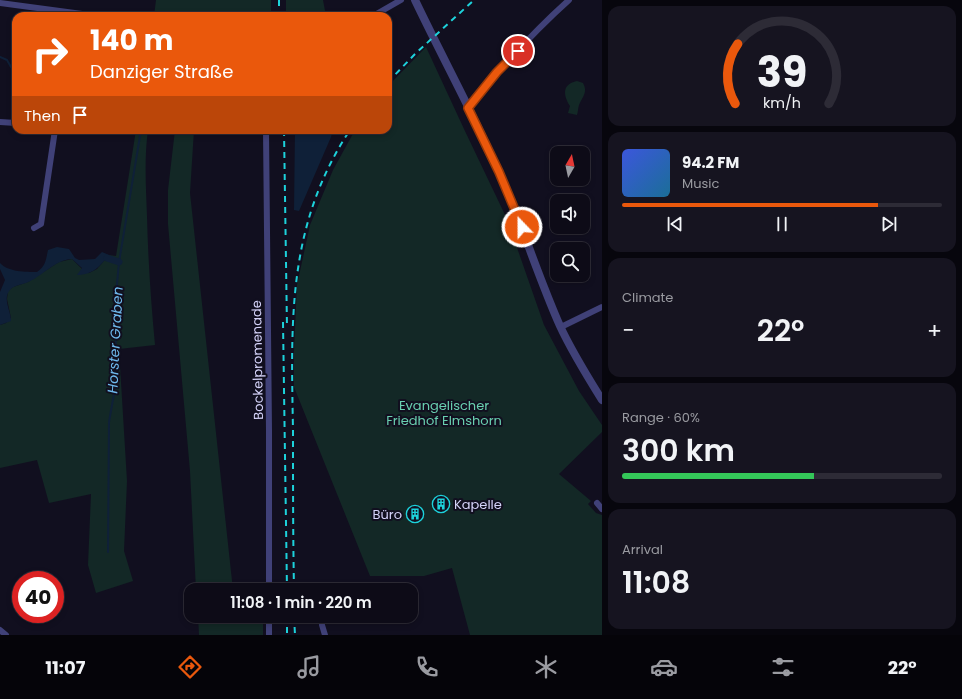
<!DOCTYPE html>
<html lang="en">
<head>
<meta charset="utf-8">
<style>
	:root { --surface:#0d0b17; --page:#161420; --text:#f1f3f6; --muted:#9a9ba1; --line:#2d2b36; --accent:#ea580c }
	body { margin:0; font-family:Poppins,sans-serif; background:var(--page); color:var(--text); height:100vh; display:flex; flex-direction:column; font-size:15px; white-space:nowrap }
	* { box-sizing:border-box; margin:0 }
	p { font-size:13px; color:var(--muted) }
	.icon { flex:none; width:22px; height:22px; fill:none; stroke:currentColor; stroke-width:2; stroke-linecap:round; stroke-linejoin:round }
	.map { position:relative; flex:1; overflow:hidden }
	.drawer { display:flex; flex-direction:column; gap:6px; padding:6px; background:#07060d; width:360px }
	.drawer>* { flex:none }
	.guide { position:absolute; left:12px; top:12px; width:380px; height:122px; border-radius:12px; box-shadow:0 2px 6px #0003,0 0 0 1px var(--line); background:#ea580c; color:#fff; overflow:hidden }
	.needle { width:26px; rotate:9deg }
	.buttons { position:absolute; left:550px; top:146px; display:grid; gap:8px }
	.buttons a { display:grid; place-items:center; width:40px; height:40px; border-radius:8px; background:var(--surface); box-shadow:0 2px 6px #0003,0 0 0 1px var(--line); font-size:20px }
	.speed { position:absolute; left:12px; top:571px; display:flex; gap:8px; font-size:20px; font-weight:700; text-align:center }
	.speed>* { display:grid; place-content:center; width:52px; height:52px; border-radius:50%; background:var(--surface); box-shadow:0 2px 6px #0003,0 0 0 1px var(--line); line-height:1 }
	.speed .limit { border:6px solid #d22; background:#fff; color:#111 }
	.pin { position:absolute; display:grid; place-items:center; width:34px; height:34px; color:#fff; margin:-17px; border:2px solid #fff; border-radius:50%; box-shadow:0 1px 4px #0007 }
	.me { position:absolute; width:44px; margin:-22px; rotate:338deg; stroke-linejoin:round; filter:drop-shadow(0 0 3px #0008) }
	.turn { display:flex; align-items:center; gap:14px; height:84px; padding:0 12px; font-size:18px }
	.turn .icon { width:52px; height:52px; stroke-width:2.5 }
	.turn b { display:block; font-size:28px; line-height:34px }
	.then { display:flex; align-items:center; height:38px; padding:0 12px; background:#0003; gap:8px; font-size:15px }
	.big { font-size:30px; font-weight:600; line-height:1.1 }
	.drawer .card { flex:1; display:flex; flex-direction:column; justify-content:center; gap:6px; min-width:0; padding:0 14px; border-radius:12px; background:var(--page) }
	.drawer .dial { align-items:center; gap:0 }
	.dial svg { height:104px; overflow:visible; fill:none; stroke:var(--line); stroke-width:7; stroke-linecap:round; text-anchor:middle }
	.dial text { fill:var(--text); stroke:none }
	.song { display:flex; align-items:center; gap:12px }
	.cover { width:48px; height:48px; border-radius:6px; background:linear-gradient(135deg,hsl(230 70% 55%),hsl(200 70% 35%)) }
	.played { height:4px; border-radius:2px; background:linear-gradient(90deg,var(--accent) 80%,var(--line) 80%) }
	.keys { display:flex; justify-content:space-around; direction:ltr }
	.heat { display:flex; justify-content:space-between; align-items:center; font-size:22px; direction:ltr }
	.charge { height:6px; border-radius:3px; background:linear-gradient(90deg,#34c759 60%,var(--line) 0) }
	.trip { position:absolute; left:184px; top:583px; width:234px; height:40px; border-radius:12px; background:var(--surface); box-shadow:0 2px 6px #0003,0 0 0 1px var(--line); font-weight:600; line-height:40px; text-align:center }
	.dock { display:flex; height:64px; justify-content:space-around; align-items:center; background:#050409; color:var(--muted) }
	.dock .icon { width:28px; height:28px }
	.dock .current { color:var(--accent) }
	.dock b { font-size:18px; color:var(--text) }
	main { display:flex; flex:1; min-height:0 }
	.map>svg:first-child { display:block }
</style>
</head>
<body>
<main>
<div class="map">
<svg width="602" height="635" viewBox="0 0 602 635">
	<rect width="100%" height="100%" fill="#110f1f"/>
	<g fill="#132826">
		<path d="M156,0h115v16h-117z"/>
		<path d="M286,0h37l3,16h-40z"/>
		<path d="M426,47l38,82 43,90 37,106 35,66 23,34v7l-43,42 32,27 -3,3 8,9 6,2v120h-132l-18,-67 -28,8h-54l-76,-189v-36l3,-66 13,-60 23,-55 22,-40h33v-44z"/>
		<path d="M577,81l6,2c5,9 0,13 -4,22 -1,3 -1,7 -2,10l-9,-2 2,-7c-7,-11 -8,-22 7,-25z"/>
		<path d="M136,130h12c-4,29 -2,57 -1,86 1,43 4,86 8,129l-36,4 8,132 -3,70 9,30 -37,12 -8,-28 3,-71 -42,9 -12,-43 -37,8v-143l6,-2 5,-5 -4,-19 1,-8 5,-4 15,-5 31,-20 13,-3 10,10 7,4 8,-4 12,-14 7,1z"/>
		<path d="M175,130h19l-4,63 43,397h-37l-6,-119 -22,-247v-34z"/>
		<path d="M198,616h65v19h-64z"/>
	</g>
	<g fill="#0f2038">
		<path d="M295,130h38l-2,7 -32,74 -5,-1z"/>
		<path d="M57,247l12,2 6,9 4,2 16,-1 7,-7 7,3c-9,11 -16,20 -32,20l5,-7 -10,-9c-18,1 -30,18 -46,24 -7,2 -15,3 -18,10 -4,8 3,19 3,28l-11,4v-33l5,-12 -5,-11v-6c8,9 26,9 37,9 9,-6 9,-13 11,-22z"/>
	</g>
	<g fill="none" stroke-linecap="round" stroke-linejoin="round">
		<g stroke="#0f2038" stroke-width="2">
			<path d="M0,57l7,3 4,7"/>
			<path d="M108,552l1,-130 6,-34 2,-104 2,-22 22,-132"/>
		</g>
		<path stroke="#0f2038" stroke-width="7" d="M107,258l12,4"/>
		<g stroke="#404178" stroke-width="6">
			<path d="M0,3l97,13"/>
			<path d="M373,16l28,-16"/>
			<path d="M468,108c31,-38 64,-75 101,-108"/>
			<path d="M0,122l16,1"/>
			<path d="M266,130l3,300v160"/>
			<path d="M34,228l7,-4 14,-94"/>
			<path d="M561,327l41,-20"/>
			<path d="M597,503l5,6"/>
			<path d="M322,625l3,10"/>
			<path d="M0,630l6,5"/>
			<path d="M269,635v-19"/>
		</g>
		<path stroke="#404178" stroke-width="8" d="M415,0c30,63 64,124 91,188 19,46 34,93 54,138 12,26 27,50 42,74"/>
		<g stroke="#1dd2db" stroke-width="2" stroke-dasharray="6 5" stroke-linecap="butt">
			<path d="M279,0v16"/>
			<path d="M388,82l27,-28 59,-54"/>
			<path d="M284,130l3,198"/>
			<path d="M283,322l4,268"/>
			<path d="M294,590c-1,-53 -1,-107 -1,-160 -2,-109 -6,-205 57,-300"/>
			<path d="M287,616v19"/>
			<path d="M294,616l1,19"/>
		</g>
	</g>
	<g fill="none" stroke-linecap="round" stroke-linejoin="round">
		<defs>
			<path id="route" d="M518,51l-21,21 -29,36 31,64 23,55"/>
		</defs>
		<use href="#route" stroke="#983908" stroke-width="10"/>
		<use href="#route" stroke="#ea580c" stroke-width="7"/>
	</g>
	<defs>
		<symbol id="building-ring" viewBox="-11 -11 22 22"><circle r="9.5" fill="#110f1f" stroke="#1dd2db" stroke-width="1.5"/><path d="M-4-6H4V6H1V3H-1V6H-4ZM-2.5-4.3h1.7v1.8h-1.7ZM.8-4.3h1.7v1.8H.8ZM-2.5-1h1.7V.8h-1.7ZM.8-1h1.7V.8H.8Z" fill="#1dd2db"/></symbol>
	</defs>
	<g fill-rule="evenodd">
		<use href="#building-ring" x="431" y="494" width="20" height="20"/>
		<use href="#building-ring" x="405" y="504" width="20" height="20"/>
	</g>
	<g text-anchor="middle" stroke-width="4" stroke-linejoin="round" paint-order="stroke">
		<g font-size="13" fill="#d5d3f9" stroke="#110f1f">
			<text transform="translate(257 360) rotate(-91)" y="5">Bockelpromenade</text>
		</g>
		<g font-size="13" fill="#69cfb0" stroke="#110f1f">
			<text x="444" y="410">Evangelischer<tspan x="444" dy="15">Friedhof Elmshorn</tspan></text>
		</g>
		<g font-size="13" fill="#d5d3f9" stroke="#110f1f" text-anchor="start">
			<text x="454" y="509">Kapelle</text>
			<text x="402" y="519" text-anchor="end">Büro</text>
		</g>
		<g font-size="14" font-style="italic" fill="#6eb8ec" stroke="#110f1f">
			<text transform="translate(115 340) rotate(-87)" y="5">Horster Graben</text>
		</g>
	</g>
</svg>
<div class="buttons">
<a><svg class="needle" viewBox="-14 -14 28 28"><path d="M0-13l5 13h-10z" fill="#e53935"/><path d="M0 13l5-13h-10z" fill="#9a9ba1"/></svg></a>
<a><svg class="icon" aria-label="sound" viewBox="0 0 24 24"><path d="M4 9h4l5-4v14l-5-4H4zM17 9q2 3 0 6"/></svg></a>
<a><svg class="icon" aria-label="search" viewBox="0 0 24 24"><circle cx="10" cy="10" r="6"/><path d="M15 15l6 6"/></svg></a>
</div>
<div class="speed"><div class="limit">40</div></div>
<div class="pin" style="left:518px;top:51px;background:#d93025"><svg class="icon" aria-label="arrive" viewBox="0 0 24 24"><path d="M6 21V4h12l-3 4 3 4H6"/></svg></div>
<svg class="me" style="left:522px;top:227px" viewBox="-20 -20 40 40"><circle r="17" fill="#ea580c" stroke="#fff" stroke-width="3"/><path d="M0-11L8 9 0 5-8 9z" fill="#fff"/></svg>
<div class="trip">11:08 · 1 min · 220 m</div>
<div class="guide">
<div class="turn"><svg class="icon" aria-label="right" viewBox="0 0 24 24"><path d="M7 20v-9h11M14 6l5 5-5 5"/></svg><div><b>140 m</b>Danziger Straße</div></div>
<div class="then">Then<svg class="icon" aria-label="arrive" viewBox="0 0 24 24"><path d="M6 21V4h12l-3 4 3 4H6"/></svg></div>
</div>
</div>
<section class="drawer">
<div class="card dial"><svg viewBox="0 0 100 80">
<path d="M14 69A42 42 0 1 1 86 69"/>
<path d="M14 69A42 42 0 0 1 16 23" stroke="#ea580c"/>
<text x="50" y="56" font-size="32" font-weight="700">39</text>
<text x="50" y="72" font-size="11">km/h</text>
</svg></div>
<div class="card">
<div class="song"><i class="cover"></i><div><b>94.2 FM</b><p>Music</p></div></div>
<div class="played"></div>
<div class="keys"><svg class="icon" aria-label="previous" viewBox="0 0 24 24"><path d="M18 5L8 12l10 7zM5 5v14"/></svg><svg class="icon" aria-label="pause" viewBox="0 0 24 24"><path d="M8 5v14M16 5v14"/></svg><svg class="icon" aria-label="next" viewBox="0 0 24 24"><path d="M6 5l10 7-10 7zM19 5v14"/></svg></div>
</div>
<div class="card"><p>Climate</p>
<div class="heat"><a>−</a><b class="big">22°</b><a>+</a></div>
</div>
<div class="card"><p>Range · 60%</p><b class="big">300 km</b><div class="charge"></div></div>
<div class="card"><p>Arrival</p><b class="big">11:08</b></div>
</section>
</main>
<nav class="dock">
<b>11:07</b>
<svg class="icon current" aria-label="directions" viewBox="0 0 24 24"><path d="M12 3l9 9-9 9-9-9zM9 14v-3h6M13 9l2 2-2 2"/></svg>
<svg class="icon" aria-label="music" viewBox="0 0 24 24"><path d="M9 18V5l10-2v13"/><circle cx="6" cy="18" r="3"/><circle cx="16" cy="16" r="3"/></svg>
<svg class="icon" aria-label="phone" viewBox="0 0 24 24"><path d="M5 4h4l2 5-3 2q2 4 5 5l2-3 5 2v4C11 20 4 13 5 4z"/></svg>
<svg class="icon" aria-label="climate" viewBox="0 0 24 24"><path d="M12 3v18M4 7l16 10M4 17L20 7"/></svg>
<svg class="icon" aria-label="car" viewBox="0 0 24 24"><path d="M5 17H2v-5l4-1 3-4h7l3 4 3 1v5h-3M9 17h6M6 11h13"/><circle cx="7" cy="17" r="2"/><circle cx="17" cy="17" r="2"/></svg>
<svg class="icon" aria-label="filters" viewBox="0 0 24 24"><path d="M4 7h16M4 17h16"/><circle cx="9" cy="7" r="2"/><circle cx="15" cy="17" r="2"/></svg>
<b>22°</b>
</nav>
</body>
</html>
